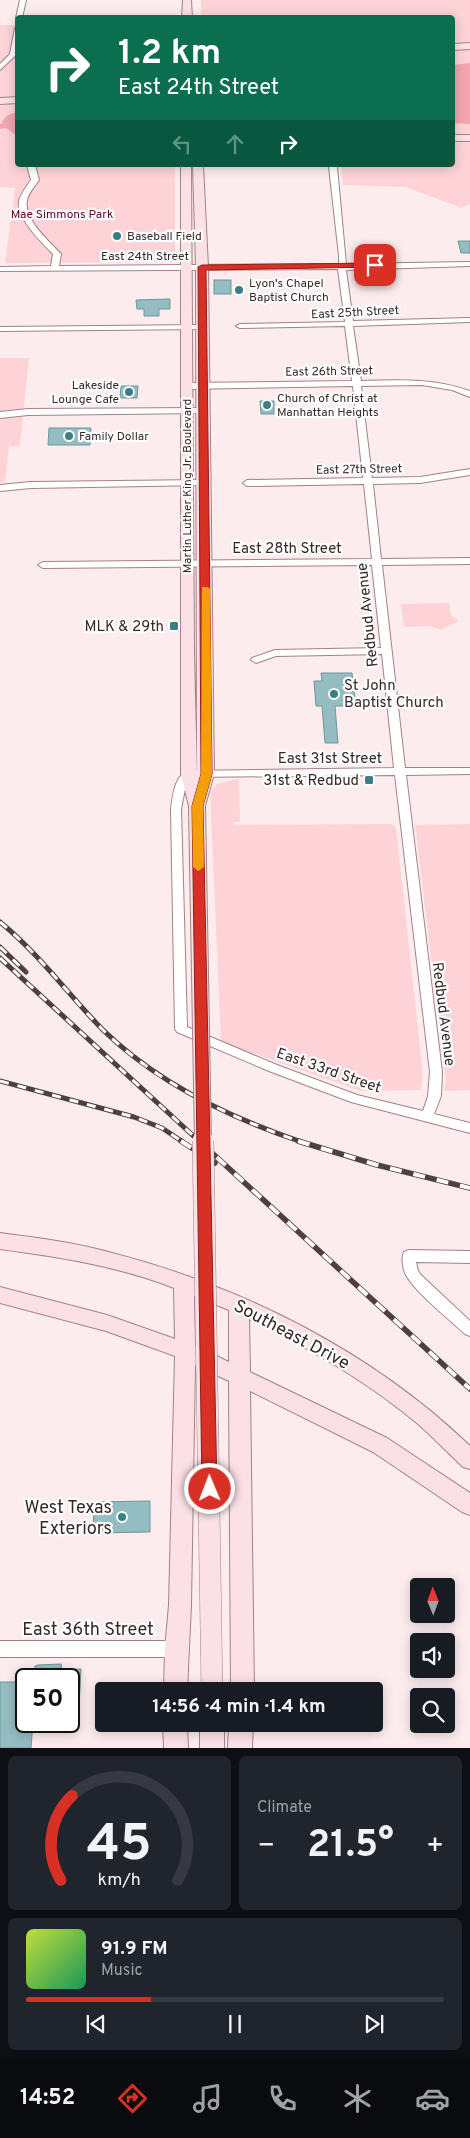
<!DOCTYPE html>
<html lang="en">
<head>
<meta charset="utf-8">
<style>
	:root { --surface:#171b24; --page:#20242c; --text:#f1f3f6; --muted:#9ea1a6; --line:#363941; --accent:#d93025 }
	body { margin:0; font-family:Overpass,sans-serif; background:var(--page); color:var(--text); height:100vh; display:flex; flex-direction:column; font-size:19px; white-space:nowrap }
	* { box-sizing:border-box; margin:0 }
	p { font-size:16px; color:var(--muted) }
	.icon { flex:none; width:28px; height:28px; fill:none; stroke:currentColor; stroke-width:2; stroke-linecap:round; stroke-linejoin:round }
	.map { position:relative; height:1748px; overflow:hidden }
	.details { display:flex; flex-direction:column; gap:8px; padding:8px; background:#0d0f14; flex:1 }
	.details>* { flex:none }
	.hud { position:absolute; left:15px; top:15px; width:440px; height:152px; border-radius:5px; box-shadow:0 2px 12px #0003; background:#0b6e4f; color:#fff; overflow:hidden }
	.needle { width:32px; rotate:359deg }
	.fabs { position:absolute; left:410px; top:1578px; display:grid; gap:10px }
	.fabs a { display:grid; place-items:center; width:45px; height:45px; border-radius:5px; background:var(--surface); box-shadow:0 2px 12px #0003; font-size:25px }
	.speed { position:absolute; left:15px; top:1668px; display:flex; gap:10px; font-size:25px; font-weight:700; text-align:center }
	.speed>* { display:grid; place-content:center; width:65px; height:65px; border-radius:50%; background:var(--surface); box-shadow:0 2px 12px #0003; line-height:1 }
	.speed .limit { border:2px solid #111; border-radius:8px; background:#fff; color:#111 }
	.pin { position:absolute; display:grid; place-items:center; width:42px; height:42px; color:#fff; margin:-21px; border-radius:10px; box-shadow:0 2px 8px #0006 }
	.me { position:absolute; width:55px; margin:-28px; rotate:359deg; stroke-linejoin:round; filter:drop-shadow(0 0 4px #0008) }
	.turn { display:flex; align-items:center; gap:18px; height:105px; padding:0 20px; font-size:22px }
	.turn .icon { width:65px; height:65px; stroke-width:2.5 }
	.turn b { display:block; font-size:35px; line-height:42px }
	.lanes { display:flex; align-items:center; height:48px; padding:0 20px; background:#0003; justify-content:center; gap:25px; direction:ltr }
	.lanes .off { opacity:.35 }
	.big { font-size:38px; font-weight:700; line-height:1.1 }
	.details .card { flex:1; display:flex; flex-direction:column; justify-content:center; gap:8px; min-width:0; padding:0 18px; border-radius:8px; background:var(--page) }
	.details .dial { align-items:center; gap:0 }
	.dial svg { height:130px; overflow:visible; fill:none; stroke:var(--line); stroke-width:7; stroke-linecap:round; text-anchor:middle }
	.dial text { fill:var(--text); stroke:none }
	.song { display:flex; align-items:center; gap:15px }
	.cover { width:60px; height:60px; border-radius:8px; background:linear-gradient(135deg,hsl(70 70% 55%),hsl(150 70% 35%)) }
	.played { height:5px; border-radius:2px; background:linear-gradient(90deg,var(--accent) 30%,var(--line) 30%) }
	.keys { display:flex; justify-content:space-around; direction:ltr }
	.heat { display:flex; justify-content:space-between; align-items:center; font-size:28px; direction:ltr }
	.details .tiles { flex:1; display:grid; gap:8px; grid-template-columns:1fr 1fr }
	.card:last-child { grid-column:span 2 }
	.trip { position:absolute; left:95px; top:1682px; width:288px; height:50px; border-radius:5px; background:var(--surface); box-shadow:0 2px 12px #0003; font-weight:700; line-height:50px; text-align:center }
	.menu { display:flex; height:80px; justify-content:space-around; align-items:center; background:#090b0e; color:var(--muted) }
	.menu .icon { width:35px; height:35px }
	.menu .on { color:var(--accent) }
	.menu b { font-size:22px; color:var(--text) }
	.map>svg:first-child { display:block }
</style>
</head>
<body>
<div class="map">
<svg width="470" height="1748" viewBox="0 0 470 1748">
	<rect width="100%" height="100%" fill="#fceced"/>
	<g fill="#fed3d8">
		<path d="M201,0h269v204l-9,4 -55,-21 -63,-2 -2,-20h111v-147l-251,-1z"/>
		<path d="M0,25h17l1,140h157v97l-170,1 10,-75 -15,-1z"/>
		<path d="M0,358h29l-9,88h-11l-4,36 -5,1z"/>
		<path d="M449,603l2,12 8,6 -18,9 -11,-4 -26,1 -3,-23z"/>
		<path d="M237,779l2,2 1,41h-6v3l158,-1 4,3 27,248 -2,15 -60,1 -140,-49 -11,-250 7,-8z"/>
		<path d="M470,824v266l-26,1 2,-11 -31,-255z"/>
	</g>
	<g fill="#f5a5b0">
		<path d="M470,63v61l-17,-1v-58z"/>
		<path d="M17,112v24l-11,-8 -6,1v-5l3,-1 -1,-2 6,-6z"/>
	</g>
	<g fill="#94bdc2" stroke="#6e969b">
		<path d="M458,241h12v12h-9z"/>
		<rect x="214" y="280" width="17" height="14"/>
		<path d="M170,299v10h-11v7h-15v-7h-7l-1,-9z"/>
		<path d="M121,386h17l-1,12h-17z"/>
		<path d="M260,401h14v13h-13z"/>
		<path d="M49,428h42l-1,17h-42z"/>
		<path d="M321,673h31l4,33h-21l3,37h-13l-3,-37h-6l-2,-25h8z"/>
		<path d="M150,1501v31l-57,1 1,-31z"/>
		<path d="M61,1664l1,6 19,-1 -2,38h-10v-28h-34v-13l3,-1z"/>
		<path d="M0,1682h26v39h7l-2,27h-31z"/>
	</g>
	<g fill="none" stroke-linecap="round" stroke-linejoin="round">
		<defs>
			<g id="street">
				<path d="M20,0h6l-4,18h-4v2l-2,-2z"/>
				<path d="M18,26l-2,29 -16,15v-6l10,-10 5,-26z"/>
				<path d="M27,165h8l4,15c-4,6 -11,13 -12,21 -4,18 23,41 34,53l-2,12 280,-2v-8l-10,-89 3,-2 5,2 9,97 124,-2v4l-124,4 7,51 117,-3v4l-117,4 8,55c37,-1 73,-3 109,10v6l-18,-7 -30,-5 -61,1 11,92 48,-1 50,-8v6l-50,8 -47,1 8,75 89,-1v6l-88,1 23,203h65v6l-64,1 36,297 -1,24 -7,18 36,9v10l-119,-31 -82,-31 -92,-39 -2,-3 -4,-220c2,-13 3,-34 18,-38l205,-3 -12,-114 -106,2 -20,7 -5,-3 1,-2 23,-8 106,-2 -9,-83 -329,3 -5,-3 5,-3 329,-3 -8,-75 -117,2 -4,-3 4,-3 116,-2 -10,-92 -167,3 -4,-3 4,-3 166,-2 -7,-55 -105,2 -4,-2 4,-2 105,-2 -7,-53 -338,2v-4l51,-1 2,-12c-11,-11 -37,-36 -34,-53 2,-8 8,-15 12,-21zM395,775l35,297 -2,24 -5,15 -66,-16 -80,-30 -90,-38 -6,-218 5,-25 6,-7z"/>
				<path d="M202,325h3v4l-205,2v-4z"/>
				<path d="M202,408l3,1v4l-177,2 -28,3v-6l28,-3z"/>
				<path d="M203,480l3,1v4l-175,3 -31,3v-6l31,-3z"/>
				<path d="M409,1250l61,1v12l-54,-1 2,9 3,4 49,46v15l-5,-2c-15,-14 -50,-42 -59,-59 -3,-6 -5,-17 -2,-23z"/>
				<path d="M0,1641h176l6,3 2,5 -2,5 -6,3h-176z"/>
			</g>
			<g id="secondary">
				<path d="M183,0h8l1,18h-10z"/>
				<path d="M470,43v6l-18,1v-6z"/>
				<path d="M18,97v6l-18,1v-6z"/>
				<rect x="452" y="135" width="18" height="6"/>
				<path d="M181,165h10l3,488 3,124 -1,-510 -3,-102h10l5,102 6,507 -9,32 -2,4 -6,1 -6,-1 -2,-4 -8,-32z"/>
				<path d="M0,1233c39,5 78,10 116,21 129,34 256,98 354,192v23l-7,-2c-15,-14 -29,-29 -45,-43 -50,-42 -110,-77 -169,-105l1,53 137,66 83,55v22l-8,-3 -89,-60 -123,-61 4,300h-23l-2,-310 -34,-16 -4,240 -4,86h-23l1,-42 4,-44 6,-249 -69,-25 -106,-28v-16l107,28 68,24 -1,-51c-56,-22 -115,-31 -174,-39zM194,1296l35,14v52l-34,-16z"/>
				<path d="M163,1724h24l1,24h-24z"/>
				<rect x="200" y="1724" width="24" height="24"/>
				<path d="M229,1724h24l-1,24h-24z"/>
			</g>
		</defs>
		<use href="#street" stroke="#a58185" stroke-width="2"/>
		<use href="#secondary" stroke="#a58185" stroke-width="2"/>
		<use href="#street" fill="#fff" fill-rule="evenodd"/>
		<use href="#secondary" fill="#fbe1e5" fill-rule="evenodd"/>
		<defs>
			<g id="rail-far1">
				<path d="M0,922c39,32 67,71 102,107 55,54 128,89 200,113"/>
				<path d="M0,947l26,25"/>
				<path d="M0,958l200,184"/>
				<path d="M0,1081l134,36 28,11 21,14"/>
			</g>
			<g id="rail">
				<path d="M181,1141l34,22"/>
				<path d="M199,1141l271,248"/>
				<path d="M298,1141l79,24 93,23"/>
			</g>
		</defs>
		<use href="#rail-far1" stroke="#4e3f40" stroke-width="5"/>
		<use href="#rail" stroke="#4e3f40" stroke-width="5.5"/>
		<use href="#rail-far1" stroke="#fefefe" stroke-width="3" stroke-dasharray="9" stroke-linecap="butt"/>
		<use href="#rail" stroke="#fefefe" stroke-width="4" stroke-dasharray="12" stroke-linecap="butt"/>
		<defs>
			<path id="secondary-bridge-far1" d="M197,806l6,336"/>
			<path id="secondary-bridge" d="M203,1141l9,550"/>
		</defs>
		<use href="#secondary-bridge-far1" stroke="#a58185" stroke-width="18" stroke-linecap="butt"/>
		<use href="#secondary-bridge" stroke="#a58185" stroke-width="22" stroke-linecap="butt"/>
		<use href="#secondary-bridge-far1" stroke="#fbe1e5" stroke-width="16"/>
		<use href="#secondary-bridge" stroke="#fbe1e5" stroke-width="21"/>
	</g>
	<path fill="#d93025" stroke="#8d1f18" d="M375,263l4,2 -1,2 -172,3 6,504 -9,32 14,683 -2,5 -5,1 -6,-1 -2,-5 -10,-683 9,-32 -3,-507 4,-2z"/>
	<path fill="#f59e0b" d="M202,587h6l2,2 2,185 -9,32 1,61 -6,4 -5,-4 -1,-61 9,-32z"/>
	<g fill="#388088" stroke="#fefefe" stroke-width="2">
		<circle cx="117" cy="236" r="5"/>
		<circle cx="239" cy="290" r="5"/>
		<circle cx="129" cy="392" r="5"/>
		<circle cx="267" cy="405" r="5"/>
		<circle cx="69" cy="436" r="5"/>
		<rect x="169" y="621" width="10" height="10" rx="2.5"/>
		<circle cx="334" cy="694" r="5"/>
		<rect x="364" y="775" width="10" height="10" rx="2.5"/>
		<circle cx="122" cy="1517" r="5"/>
	</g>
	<g text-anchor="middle" stroke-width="4.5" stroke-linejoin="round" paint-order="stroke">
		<g font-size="12" fill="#610022" stroke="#fefefe">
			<text x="62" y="218">Mae Simmons Park</text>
		</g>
		<g font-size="12" fill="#37282a" stroke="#fefefe" text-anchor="start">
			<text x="127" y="240">Baseball Field</text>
			<text x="249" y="287">Lyon's Chapel<tspan x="249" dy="14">Baptist Church</tspan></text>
			<text x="119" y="389" text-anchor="end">Lakeside<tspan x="119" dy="14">Lounge Cafe</tspan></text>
			<text x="277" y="402">Church of Christ at<tspan x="277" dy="14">Manhattan Heights</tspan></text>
			<text x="79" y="440">Family Dollar</text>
		</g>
		<g font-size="12" fill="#37282a" stroke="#fefefe">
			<text x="145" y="260">East 24th Street</text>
			<text transform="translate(355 312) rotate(-3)" y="4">East 25th Street</text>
			<text transform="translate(329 371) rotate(-1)" y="4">East 26th Street</text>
			<text transform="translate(359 469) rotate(-1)" y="4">East 27th Street</text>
			<text transform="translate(187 486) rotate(-90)" y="4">Martin Luther King Jr. Boulevard</text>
		</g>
		<g font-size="15" fill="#37282a" stroke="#fefefe">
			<text x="287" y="553">East 28th Street</text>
			<text transform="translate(367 615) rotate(-96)" y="5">Redbud Avenue</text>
			<text x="330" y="763">East 31st Street</text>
			<text transform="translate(444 1014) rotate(83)" y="5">Redbud Avenue</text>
			<text transform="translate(329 1070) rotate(19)" y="5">East 33rd Street</text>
		</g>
		<g font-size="15" fill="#37282a" stroke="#fefefe" text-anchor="end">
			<text x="164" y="631">MLK &amp; 29th</text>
			<text x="344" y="690" text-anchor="start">St John<tspan x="344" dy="17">Baptist Church</tspan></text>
			<text x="359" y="785">31st &amp; Redbud</text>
		</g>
		<g font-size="18" fill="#37282a" stroke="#fefefe">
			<text transform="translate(292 1334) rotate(28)" y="6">Southeast Drive</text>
			<text x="88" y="1635">East 36th Street</text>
		</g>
		<g font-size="18" fill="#37282a" stroke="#fefefe" text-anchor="end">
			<text x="112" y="1513">West Texas<tspan x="112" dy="21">Exteriors</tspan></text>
		</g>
	</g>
</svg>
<div class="fabs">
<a><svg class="needle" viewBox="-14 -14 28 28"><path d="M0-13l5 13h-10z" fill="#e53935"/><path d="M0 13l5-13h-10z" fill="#9ea1a6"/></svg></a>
<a><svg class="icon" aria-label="sound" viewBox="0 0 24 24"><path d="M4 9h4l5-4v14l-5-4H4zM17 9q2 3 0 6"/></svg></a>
<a><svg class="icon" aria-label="search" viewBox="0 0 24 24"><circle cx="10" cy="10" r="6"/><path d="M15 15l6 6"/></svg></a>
</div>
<div class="speed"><div class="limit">50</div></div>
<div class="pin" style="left:375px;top:265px;background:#d93025"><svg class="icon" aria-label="arrive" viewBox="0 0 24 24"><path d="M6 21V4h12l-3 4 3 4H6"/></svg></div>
<svg class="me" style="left:210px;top:1489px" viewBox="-20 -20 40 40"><circle r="17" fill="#d93025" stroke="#fff" stroke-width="3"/><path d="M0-11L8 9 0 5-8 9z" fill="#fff"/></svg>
<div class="trip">14:56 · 4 min · 1.4 km</div>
<div class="hud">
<div class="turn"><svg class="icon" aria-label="right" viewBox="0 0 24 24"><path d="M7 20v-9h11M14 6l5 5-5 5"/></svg><div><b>1.2 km</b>East 24th Street</div></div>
<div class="lanes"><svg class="icon off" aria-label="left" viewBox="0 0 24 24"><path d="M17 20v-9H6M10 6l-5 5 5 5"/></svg><svg class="icon off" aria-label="ahead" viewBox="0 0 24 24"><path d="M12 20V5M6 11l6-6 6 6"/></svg><svg class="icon" aria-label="right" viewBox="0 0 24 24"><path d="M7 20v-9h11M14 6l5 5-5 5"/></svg></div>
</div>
</div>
<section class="details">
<div class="tiles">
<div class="card dial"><svg viewBox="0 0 100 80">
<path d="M14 69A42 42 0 1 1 86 69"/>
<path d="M14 69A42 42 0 0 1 21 17" stroke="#d93025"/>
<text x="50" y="56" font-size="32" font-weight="700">45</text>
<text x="50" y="72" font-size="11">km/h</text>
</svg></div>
<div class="card"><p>Climate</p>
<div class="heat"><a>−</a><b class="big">21.5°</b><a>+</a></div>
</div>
<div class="card">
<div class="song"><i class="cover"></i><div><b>91.9 FM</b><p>Music</p></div></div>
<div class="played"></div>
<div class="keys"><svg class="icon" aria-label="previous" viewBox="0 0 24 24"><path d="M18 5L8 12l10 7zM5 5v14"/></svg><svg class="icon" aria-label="pause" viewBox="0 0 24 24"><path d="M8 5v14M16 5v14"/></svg><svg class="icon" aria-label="next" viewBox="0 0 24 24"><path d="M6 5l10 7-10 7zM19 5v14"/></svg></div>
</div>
</div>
</section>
<nav class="menu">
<b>14:52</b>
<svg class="icon on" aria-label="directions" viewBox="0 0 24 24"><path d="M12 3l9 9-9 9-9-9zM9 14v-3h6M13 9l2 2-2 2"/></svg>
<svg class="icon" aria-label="music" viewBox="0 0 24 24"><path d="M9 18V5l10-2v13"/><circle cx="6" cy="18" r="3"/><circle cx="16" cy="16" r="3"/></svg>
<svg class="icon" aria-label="phone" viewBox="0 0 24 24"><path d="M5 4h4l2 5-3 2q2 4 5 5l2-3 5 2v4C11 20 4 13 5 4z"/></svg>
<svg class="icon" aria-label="climate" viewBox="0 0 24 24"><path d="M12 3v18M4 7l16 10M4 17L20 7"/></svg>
<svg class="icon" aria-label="car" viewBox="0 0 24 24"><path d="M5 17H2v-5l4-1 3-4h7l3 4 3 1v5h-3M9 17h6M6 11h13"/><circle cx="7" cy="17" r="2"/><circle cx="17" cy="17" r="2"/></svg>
</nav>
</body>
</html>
